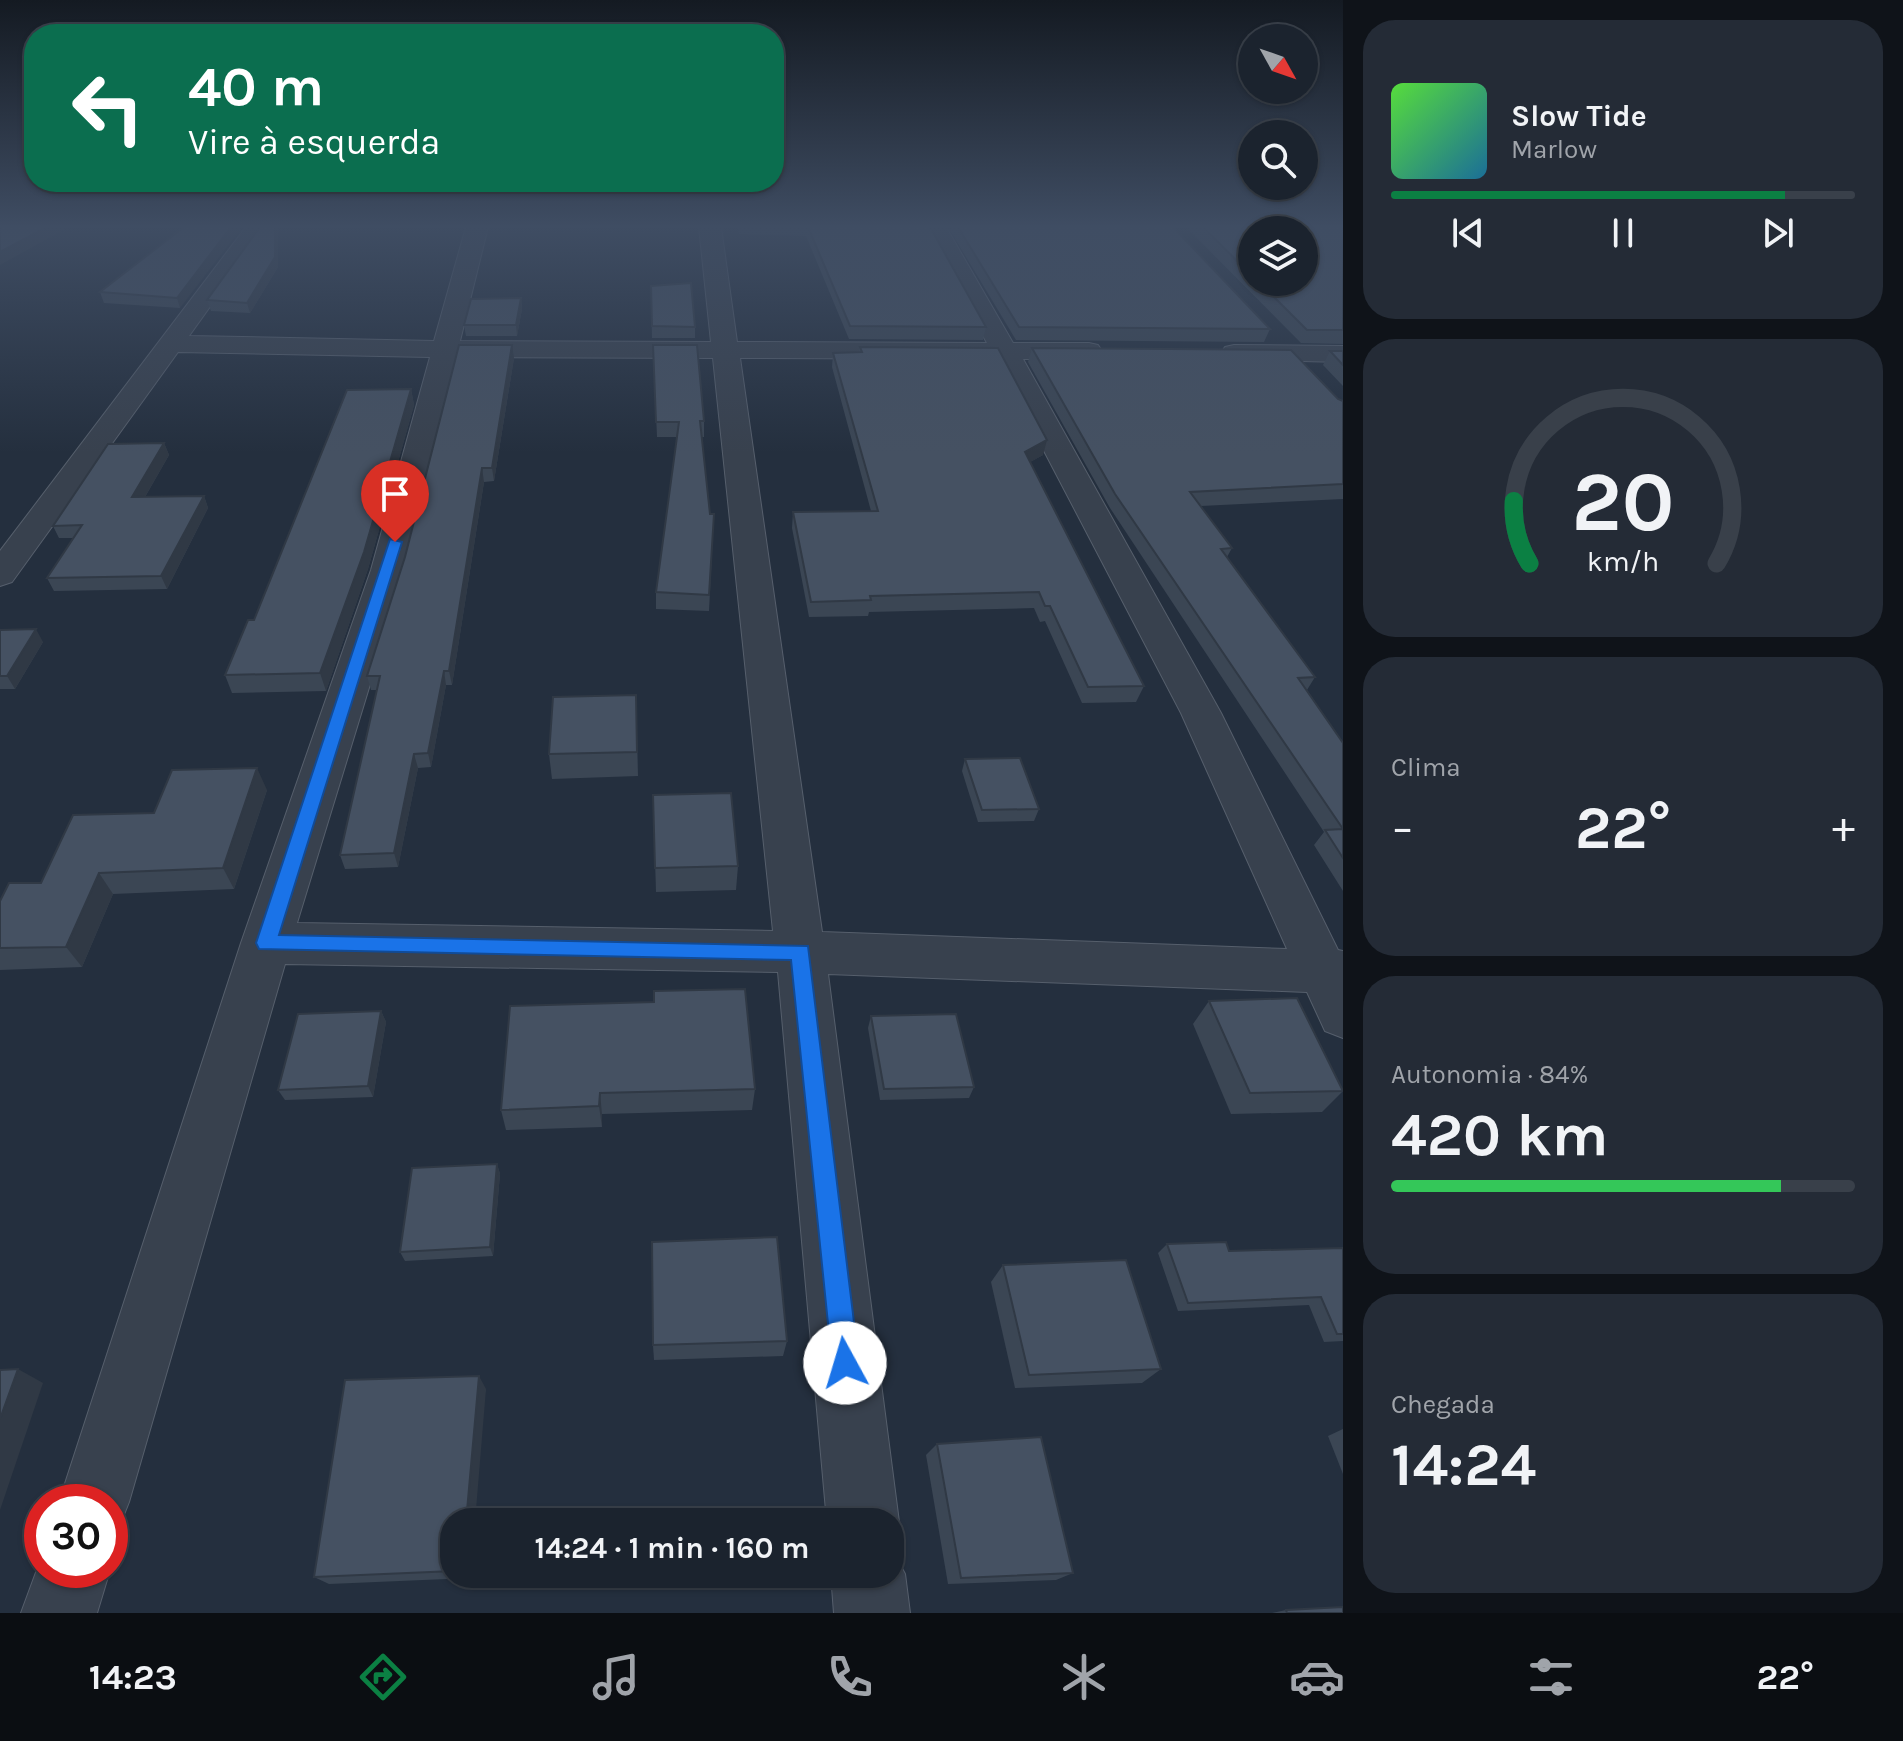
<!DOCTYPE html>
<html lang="pt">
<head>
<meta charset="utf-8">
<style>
	:root { --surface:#1b232e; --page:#242b36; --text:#f1f3f6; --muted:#a0a4aa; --line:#39404a; --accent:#0b8043 }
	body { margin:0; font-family:Karla,sans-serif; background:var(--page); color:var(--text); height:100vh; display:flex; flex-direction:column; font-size:30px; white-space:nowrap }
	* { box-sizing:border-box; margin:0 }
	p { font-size:26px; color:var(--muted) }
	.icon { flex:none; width:44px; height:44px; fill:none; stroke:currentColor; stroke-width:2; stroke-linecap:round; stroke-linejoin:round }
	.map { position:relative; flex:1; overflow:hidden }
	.details { display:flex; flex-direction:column; gap:20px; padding:20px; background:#0f1319; width:560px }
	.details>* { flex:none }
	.banner { position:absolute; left:24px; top:24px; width:760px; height:168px; border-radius:32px; box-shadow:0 2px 6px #0004,0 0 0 2px var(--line); background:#0b6e4f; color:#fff; overflow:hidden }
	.needle { width:52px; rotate:130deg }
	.controls { position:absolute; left:1238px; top:24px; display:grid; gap:16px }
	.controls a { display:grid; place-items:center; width:80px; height:80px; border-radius:50%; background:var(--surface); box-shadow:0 2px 6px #0004,0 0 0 2px var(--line); font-size:40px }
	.speed { position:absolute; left:24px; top:1484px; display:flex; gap:16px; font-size:40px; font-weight:700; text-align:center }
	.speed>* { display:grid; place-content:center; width:104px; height:104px; border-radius:50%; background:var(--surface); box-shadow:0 2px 6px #0004,0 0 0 2px var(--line); line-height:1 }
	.speed .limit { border:12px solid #d22; background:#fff; color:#111 }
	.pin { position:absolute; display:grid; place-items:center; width:68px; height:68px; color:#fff; margin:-82px -34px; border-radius:50% 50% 50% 0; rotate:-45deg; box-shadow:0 0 8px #0007 }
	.pin .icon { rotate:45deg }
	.me { position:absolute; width:88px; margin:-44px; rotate:354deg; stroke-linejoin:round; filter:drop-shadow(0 0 6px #0008) }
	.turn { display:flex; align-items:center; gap:28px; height:168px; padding:0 32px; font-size:36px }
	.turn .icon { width:104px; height:104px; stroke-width:2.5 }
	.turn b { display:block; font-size:56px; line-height:68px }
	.big { font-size:60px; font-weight:700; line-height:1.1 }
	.details .widget { flex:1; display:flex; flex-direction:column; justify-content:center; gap:12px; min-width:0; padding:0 28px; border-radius:32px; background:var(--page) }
	.details .dial { align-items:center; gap:0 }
	.dial svg { height:208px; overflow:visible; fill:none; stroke:var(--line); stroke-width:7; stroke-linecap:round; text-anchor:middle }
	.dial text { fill:var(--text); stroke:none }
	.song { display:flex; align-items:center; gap:24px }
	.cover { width:96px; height:96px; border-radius:12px; background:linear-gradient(135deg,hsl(110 70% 55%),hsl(200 70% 35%)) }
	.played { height:8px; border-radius:4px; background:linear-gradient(90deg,var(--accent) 85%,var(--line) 85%) }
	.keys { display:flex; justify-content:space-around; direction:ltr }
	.heat { display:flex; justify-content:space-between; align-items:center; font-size:44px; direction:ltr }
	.charge { height:12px; border-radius:6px; background:linear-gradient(90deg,#34c759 84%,var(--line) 0) }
	.trip { position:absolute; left:440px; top:1508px; width:464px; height:80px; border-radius:32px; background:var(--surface); box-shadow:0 2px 6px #0004,0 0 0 2px var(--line); font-weight:700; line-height:80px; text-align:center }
	.dock { display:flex; height:128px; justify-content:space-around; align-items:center; background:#0b0e12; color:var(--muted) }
	.dock .icon { width:56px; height:56px }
	.dock .active { color:var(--accent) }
	.dock b { font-size:36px; color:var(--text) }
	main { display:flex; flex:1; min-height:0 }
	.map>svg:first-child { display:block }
</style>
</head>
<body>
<main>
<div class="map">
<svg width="1343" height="1613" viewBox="0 0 1343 1613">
	<rect width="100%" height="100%" fill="#242f3e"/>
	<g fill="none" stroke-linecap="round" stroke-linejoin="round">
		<defs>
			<g id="minor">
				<path d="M246,227h21l-78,109 245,5 32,-114h22l-28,114 251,1 -12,-115h22l16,115 250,1 -63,-116h22l67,116h76l9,2 4,6 -4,6 -9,2h-66l198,354 117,237 5,1v87l-18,-7 -18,-39 -479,-18 71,548 -9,21v-21h-63l-49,-550 -493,-8 -156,538 -10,25 -9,4v-29h-51l182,-559 130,-373 59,-213 -252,-5 -166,230 -12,4v-35zM457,357l256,1 60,573 -476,-8 108,-353zM740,358l256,1 185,354 106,236 -465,-17z"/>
				<path d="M1234,345l109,1v16l-118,-3 -4,-6 4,-6z"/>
				<path d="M890,1546l15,28 5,39h-76l-3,-39h59z"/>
				<path d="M42,1556v14h68l-13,43h-76z"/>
			</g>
		</defs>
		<use href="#minor" stroke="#565f6c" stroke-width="2"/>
		<use href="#minor" fill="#38414e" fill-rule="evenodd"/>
	</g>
	<g fill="#3b4654" fill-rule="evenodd">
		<path d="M184,227l-4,81 -76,-5 -4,-11z"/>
		<path d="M260,227h18v40l-28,46 -39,-2 -4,-11z"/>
		<path d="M737,227h193l56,100 -3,13 -134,-1 -43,-103 -67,-2z"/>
		<path d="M948,227h225l97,102 -6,13 -248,-2z"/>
		<path d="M1186,227h157v117l-42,-1zM1252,230l52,52h-52z"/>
		<path d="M651,286l44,41v11h-43z"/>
		<path d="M521,298l1,11 -5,27h-51l-2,-11z"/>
		<path d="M653,345l51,76v16h-3l9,77h4l-5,97 -53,-2v-17l21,-155h-20z"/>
		<path d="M860,347l183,108 -13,7 114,224 -8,16 -54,1 -37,-82 -5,1 -6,-14 -165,4 -1,4 -59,1 -17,-89 1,-16 78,-1 -39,-144 1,-14 26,-1z"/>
		<path d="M1032,348l311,53v98l-142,7 31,42 -5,9 88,120 -8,13 36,53v148l-29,-46 10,-13 -214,-324 -82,-146z"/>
		<path d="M1330,351h13v35l-20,-21z"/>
		<path d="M514,358l-20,123 -10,1 -32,203h-6l-15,82 -13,1 -20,99 -53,2 -5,-14 37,-165h-6l-4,-14z"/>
		<path d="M411,389l3,16 -46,164 -42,122 -94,2 -7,-18 29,-55z"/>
		<path d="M164,443l5,12 -24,42 59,-1 4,12 -41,81 -113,2 -7,-13 27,-40h-15l-6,-12z"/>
		<path d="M0,630l43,12 -28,47h-15z"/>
		<path d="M636,695l2,81 -86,3 -3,-25z"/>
		<path d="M965,759l74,50 -5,12 -56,1 -16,-51z"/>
		<path d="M267,790l-33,99 -121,5 -31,73 -82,3v-69l41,-18 113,-70z"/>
		<path d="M653,795l85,71 -2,24 -80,2z"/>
		<path d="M1209,1001l134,90 -21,21 -91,2 -38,-90z"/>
		<path d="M510,1006l245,83 -3,21 -150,4v13l-96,3 -5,-20z"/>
		<path d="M381,1011l5,11 -13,75 -88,3 -7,-10z"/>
		<path d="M871,1016l103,71 -5,11 -89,2 -12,-72z"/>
		<path d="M497,1164l3,10 -7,82 -88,5 -5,-9z"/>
		<path d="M1167,1244l62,7 114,-3v93l-19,1 -15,-37 -131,6 -20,-58z"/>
		<path d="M1003,1265l158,104 -19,14 -127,5 -24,-106z"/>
		<path d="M787,1341l-4,15 -129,4 -1,-15z"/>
		<path d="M486,1389l-32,133v52h17l-1,4 -141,6 -15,-7z"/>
		<path d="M1343,1429v45l-15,-38z"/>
		<path d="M937,1444l136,129 -17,7 -108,4 -22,-129z"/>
		<path d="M1286,1610l57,3h-71z"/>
	</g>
	<g fill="#303945">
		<path d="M47,227h22l-69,38v-13z"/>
		<path d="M231,227h11l-62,81 -3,-10z"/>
		<path d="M275,227h3v40l-28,46 -3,-10z"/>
		<path d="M521,298l1,11 -5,27 -1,-11z"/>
		<path d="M512,345l2,13 -20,123 -2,-13z"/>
		<path d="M411,389l3,16 -46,164 -42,122 -6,-18z"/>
		<path d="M1047,440l-4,15 -22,12 4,-15z"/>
		<path d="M164,443l5,12 -31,54 -6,-12z"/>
		<path d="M482,468l2,14 -32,203 -3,-14z"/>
		<path d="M204,496l4,12 -41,81 -6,-13z"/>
		<path d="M36,629l7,13 -28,47 -8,-13z"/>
		<path d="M444,671l2,14 -15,82 -3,-14z"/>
		<path d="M414,754l4,14 -20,99 -4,-14z"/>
		<path d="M257,768l10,22 -33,99 -11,-21z"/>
		<path d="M99,873l14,21 -31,73 -16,-20z"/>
		<path d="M381,1011l5,11 -13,75 -5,-11z"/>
		<path d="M600,1093l2,21v13l-3,-21z"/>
		<path d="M497,1164l3,10 -7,82 -3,-9z"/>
		<path d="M18,1369l25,14 -43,127v-91z"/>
		<path d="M479,1376l7,13 -11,133h-9z"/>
	</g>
	<g fill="#455162" stroke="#303945" stroke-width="2">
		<path d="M0,227h47l-47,25z"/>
		<path d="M184,227h47l-54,71 -77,-6z"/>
		<path d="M260,227h15v30l-28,46 -40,-3z"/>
		<path d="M808,227h122l56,100 -136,-1z"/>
		<path d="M958,227h215l97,102 -251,-2z"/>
		<path d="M1203,227h140v103h-36l-48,-48h45v-52h-52v46z"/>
		<path d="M691,283l4,44 -43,-1 -1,-40z"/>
		<path d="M521,298l-5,27h-52l7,-26z"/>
		<path d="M459,345h53l-20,123h-10l-33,203h-5l-16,82 -14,1 -20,99 -54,2 40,-179h-13l38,-119z"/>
		<path d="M653,345h44l7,76h-4l10,93h4l-5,81 -53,-3 23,-170h-23z"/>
		<path d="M860,347l138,1 49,92 -22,12 119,234 -56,1 -38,-81h-5l-6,-14 -169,4 1,4 -60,2 -18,-90 85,-1 -45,-158 29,-1z"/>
		<path d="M1032,348l259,2 47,49 5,2v83l-153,8 42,56 -11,1 94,128 -17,1 45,65v115l-18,-28 18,-1 -228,-335z"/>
		<path d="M1330,351h13v14z"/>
		<path d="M411,389l-47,163 -44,121 -95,2 23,-55h6l93,-230z"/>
		<path d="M164,443l-32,54 72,-1 -43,80 -114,2 35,-53 -29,1 55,-82z"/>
		<path d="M36,629l-29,47h-7v-46z"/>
		<path d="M636,695l1,57 -88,2 4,-57z"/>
		<path d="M1020,758l19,51 -57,1 -17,-51z"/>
		<path d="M257,768l-34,100 -124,5 -33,74 -66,1v-47l9,-18h32l32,-68 81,-2 18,-43z"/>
		<path d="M731,793l7,73 -83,2 -2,-73z"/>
		<path d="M745,989l10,100 -155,4 -1,13 -98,4 9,-104 144,-4v-11z"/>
		<path d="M1297,998l46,93 -93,2 -41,-92z"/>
		<path d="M381,1011l-13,75 -90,4 20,-76z"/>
		<path d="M956,1014l18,73 -90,2 -13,-73z"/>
		<path d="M497,1164l-7,83 -90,5 12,-84z"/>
		<path d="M777,1237l10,104 -134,4 -1,-103z"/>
		<path d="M1226,1242l3,9 114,-3v86h-6l-16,-37 -133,6 -21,-59z"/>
		<path d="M1126,1260l35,109 -132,6 -26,-110z"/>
		<path d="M18,1369l-18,50v-49z"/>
		<path d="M479,1376l-13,146h-12v49l-140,6 31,-197z"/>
		<path d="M1041,1437l32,136 -112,5 -24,-134z"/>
		<path d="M1343,1607v6h-56l-1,-3z"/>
	</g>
	<linearGradient id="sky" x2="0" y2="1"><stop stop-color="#141a22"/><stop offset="0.5" stop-color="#3f4d63"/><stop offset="1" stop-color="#3f4d63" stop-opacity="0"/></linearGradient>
	<rect width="1343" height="453" fill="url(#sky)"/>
	<path fill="#1a73e8" stroke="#114b97" stroke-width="2" d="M390,539l12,3 -123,393 529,11 51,417 -4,10 -10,4 -9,-4 -4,-10 -41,-403 -532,-11 -3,-6z"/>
</svg>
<div class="controls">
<a><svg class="needle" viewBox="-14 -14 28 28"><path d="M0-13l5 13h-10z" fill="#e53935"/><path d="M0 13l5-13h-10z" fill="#a0a4aa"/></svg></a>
<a><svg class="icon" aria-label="search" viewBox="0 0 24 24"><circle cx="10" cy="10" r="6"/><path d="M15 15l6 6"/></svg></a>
<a><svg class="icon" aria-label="layers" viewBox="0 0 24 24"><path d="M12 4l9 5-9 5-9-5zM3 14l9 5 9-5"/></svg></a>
</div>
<div class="speed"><div class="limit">30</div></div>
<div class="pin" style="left:395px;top:542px;background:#d93025"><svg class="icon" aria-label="arrive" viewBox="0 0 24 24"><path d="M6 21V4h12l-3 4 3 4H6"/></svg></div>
<svg class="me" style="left:845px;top:1363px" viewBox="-20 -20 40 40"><circle r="19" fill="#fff"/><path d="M0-13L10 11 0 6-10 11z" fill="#1a73e8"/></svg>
<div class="trip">14:24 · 1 min · 160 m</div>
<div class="banner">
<div class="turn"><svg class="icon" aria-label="left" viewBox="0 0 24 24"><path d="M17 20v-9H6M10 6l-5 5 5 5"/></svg><div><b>40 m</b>Vire à esquerda</div></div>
</div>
</div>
<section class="details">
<div class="widget">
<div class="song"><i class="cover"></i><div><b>Slow Tide</b><p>Marlow</p></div></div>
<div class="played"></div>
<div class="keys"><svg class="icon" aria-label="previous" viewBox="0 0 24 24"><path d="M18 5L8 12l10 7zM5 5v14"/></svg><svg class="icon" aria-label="pause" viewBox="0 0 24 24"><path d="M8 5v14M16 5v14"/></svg><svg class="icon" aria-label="next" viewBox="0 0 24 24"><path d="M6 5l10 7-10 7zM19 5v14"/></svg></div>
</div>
<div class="widget dial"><svg viewBox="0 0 100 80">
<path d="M14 69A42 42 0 1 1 86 69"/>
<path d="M14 69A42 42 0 0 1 8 45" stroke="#0b8043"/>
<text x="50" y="56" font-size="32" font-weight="700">20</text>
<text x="50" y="72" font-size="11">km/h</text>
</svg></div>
<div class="widget"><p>Clima</p>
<div class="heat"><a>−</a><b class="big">22°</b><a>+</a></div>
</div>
<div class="widget"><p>Autonomia · 84%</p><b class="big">420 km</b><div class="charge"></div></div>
<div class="widget"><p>Chegada</p><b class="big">14:24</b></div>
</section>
</main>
<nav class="dock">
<b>14:23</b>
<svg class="icon active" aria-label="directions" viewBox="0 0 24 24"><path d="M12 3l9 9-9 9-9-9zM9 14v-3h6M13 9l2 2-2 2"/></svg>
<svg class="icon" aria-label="music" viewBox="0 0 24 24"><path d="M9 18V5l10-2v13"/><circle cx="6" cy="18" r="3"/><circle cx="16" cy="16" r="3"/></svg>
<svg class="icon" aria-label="phone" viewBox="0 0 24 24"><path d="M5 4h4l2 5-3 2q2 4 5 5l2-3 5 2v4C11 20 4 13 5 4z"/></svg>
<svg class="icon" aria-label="climate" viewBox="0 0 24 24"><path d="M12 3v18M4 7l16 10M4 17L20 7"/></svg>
<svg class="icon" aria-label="car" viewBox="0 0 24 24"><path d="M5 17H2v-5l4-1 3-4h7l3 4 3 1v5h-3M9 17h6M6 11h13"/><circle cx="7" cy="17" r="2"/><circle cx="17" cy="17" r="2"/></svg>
<svg class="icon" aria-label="filters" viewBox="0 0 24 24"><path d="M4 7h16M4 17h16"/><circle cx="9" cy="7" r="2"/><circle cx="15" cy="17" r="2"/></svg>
<b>22°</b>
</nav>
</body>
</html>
